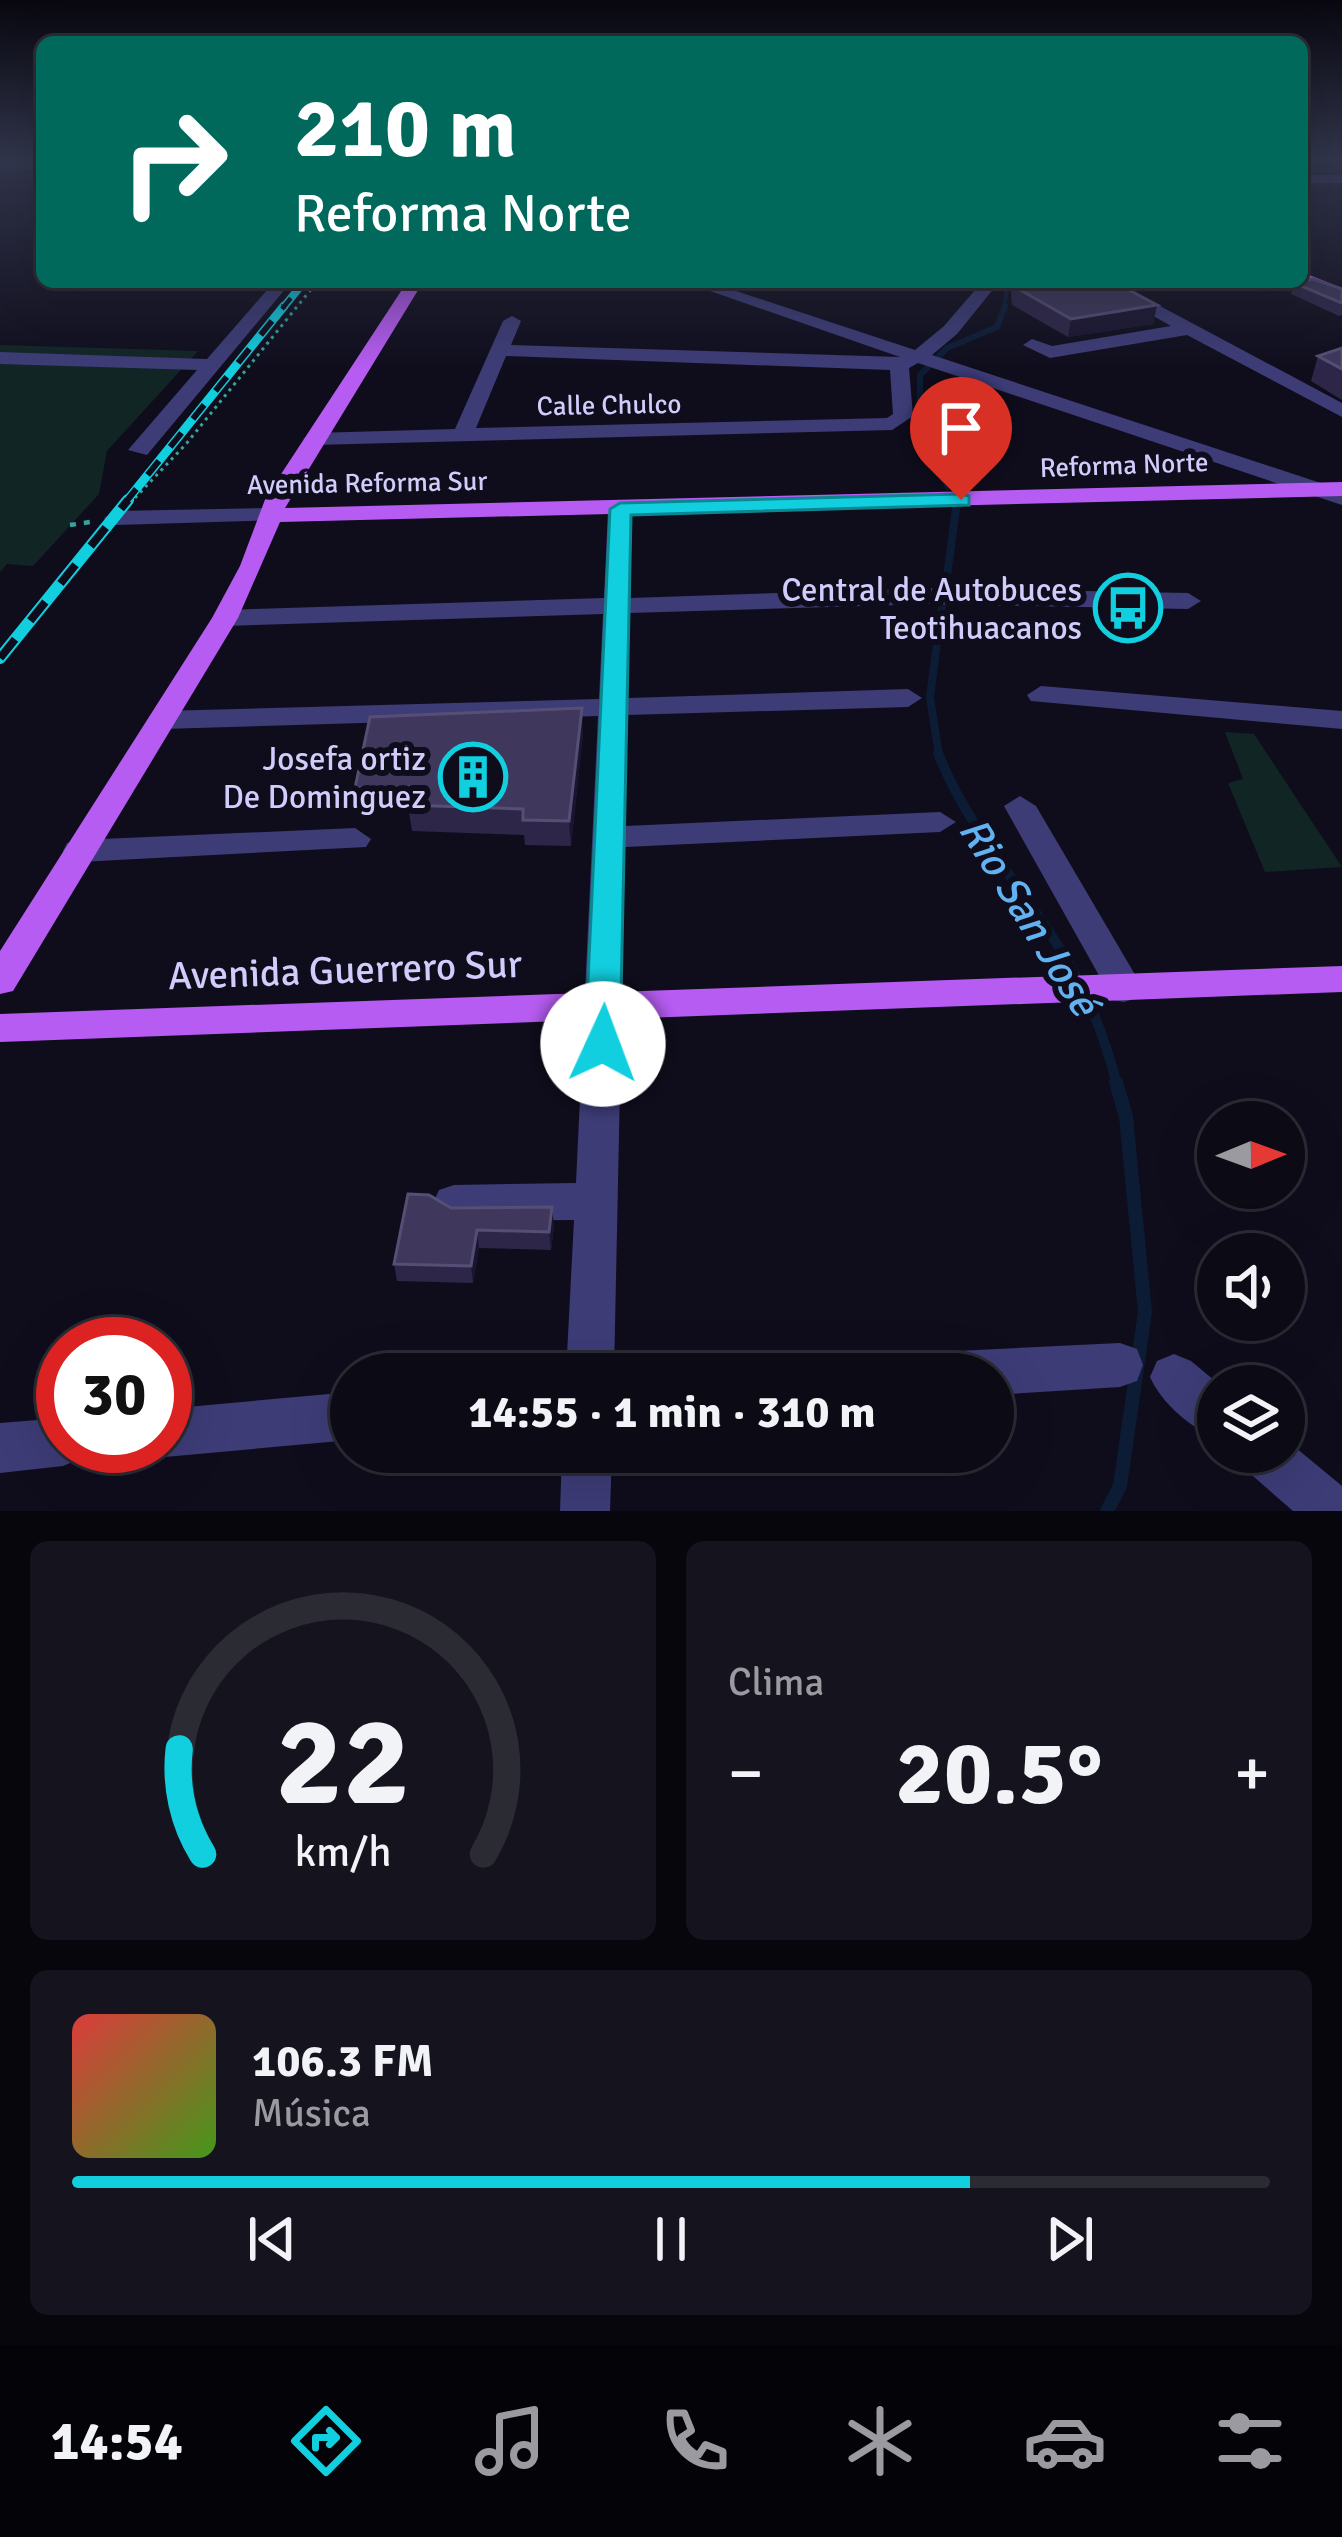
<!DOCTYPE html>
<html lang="es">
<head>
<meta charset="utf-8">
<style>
	:root { --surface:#0b0a15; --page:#14131e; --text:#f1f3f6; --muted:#9a9aa0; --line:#2b2b34; --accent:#12cfe0 }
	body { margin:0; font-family:Signika,sans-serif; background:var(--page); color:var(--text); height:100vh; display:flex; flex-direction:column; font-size:45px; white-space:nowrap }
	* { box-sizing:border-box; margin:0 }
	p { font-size:39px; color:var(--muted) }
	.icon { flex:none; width:66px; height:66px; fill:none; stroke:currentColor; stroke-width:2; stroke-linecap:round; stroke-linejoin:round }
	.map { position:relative; height:1511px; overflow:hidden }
	.details { display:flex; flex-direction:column; gap:30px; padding:30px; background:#06060c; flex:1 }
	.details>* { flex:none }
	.top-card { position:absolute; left:36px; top:36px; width:1272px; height:252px; border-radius:18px; box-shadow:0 12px 48px #0002,0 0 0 3px var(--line); background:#00695c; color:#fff; overflow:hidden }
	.needle { width:78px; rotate:89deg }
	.controls { position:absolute; left:1197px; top:1101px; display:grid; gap:24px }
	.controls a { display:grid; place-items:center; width:108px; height:108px; border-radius:50%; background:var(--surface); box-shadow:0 12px 48px #0002,0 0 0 3px var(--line); font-size:60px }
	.speed { position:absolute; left:36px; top:1317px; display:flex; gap:24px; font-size:60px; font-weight:700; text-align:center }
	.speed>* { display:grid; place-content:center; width:156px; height:156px; border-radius:50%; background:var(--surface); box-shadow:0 12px 48px #0002,0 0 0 3px var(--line); line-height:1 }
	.speed .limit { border:18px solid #d22; background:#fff; color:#111 }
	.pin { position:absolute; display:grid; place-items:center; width:102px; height:102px; color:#fff; margin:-123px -51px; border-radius:50% 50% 50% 0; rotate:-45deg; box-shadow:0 0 12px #0007 }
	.pin .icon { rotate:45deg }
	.me { position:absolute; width:132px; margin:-66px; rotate:2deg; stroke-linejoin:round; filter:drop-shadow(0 0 9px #0008) }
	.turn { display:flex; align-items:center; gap:42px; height:252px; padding:0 60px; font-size:54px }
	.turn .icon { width:156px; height:156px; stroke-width:2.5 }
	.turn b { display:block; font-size:84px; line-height:102px }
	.big { font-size:90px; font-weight:700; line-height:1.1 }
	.details .card { flex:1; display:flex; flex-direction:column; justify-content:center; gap:18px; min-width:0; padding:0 42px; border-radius:18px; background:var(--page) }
	.details .dial { align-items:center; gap:0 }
	.dial svg { height:312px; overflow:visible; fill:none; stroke:var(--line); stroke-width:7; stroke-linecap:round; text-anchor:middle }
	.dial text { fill:var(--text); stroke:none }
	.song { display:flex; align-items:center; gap:36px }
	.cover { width:144px; height:144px; border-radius:18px; background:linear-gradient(135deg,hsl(0 70% 55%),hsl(100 70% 35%)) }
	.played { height:12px; border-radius:6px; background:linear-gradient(90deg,var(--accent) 75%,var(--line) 75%) }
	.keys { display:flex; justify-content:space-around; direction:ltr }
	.heat { display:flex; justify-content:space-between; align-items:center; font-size:66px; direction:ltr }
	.details .tiles { flex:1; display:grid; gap:30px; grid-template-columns:1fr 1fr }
	.card:last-child { grid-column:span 2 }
	.trip { position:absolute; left:330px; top:1353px; width:684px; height:120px; border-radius:60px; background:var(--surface); box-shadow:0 12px 48px #0002,0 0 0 3px var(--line); font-weight:700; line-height:120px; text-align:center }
	.tab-bar { display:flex; height:192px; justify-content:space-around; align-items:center; background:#040408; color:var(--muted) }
	.tab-bar .icon { width:84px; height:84px }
	.tab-bar .on { color:var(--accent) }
	.tab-bar b { font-size:54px; color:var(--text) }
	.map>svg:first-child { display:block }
</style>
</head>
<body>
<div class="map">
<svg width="1342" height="1511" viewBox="0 0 1342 1511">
	<rect width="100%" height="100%" fill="#0f0d1c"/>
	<g fill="#102524">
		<path d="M0,345l198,6 -91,100 -8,43 -66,72 -26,-2 -7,8z"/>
		<path d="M1225,732l29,2 88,133 -77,5 -37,-89 15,-4z"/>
	</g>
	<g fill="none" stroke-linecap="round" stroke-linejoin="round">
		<path stroke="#0c1c35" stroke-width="4.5" d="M1004,309l4,-27"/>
		<path stroke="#0c1c35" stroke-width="6" d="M948,487l-28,-48v-64l27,-27 50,-21 8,-21"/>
		<g stroke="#0c1c35" stroke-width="8">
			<path d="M945,590l11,-81"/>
			<path d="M939,756l-9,-59 12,-93"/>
		</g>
		<path stroke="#0c1c35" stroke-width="10" d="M938,753c28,72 81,130 122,196 26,41 45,88 57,136"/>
		<path stroke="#0c1c35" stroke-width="14" d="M1107,1511l13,-25 25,-174 -19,-195 -10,-35"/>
		<path stroke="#36a49c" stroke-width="3" stroke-dasharray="3 4.5" stroke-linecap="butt" d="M135,498l51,-54 131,-162"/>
		<path stroke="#36a49c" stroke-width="4.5" stroke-dasharray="6 8" stroke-linecap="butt" d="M70,525l20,-3"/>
		<g fill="#3d3c77" fill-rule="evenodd">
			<path d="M0,161l42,1v8l-42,-1z"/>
			<rect x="1302" y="175" width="40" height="8"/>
			<path d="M274,282h17l-144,173 -19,-5 69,-80 -197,-6v-12l207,7z"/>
			<path d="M684,282h25l206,68 29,-24 38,-44h17l-42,52 -25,21 410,135v15l-424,-142 -9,5 4,48 -21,14 -578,15 -11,-6 11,-6 141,-4 48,-108 9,-5 9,5 -10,24 389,12zM506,356l384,14 3,44 -6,4 -411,10z"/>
			<path d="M1094,282h21l227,121v14l-155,-82 -137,23 -27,-13 9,-6 20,7 119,-20z"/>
			<path d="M620,502l12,7 -2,89 300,-10 258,5 13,8 -13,8 -258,-5 -301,9 -1,85 280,-9 14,9 -14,9 -281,8 -2,111 315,-14 16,10 -16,10 -315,15 -11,527h-48l8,-154 -120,1 -15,-5 -6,-13 6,-13 15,-5 122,-2 22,-467 -436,13 -15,-9 15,-9 437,-12 4,-85 -378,12 -13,-8 13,-8 379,-12 4,-89z"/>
			<path d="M270,508l12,7 -4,5 -162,5 -12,-7 12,-7z"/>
			<path d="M1041,686l301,25v18l-311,-28 -4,-6z"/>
			<path d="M1020,796l16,10 101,172 5,10 -5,10 -13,4 -23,-4 -5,-10 5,-9 -97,-173z"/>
			<path d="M355,828l16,11 -5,8 -287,15 -12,-3 -4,-8 4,-8 12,-3z"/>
			<path d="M1120,1343l17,6 6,16 -6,16 -17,6 -127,8v-21h-60l7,-16 17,-7z"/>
			<path d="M1174,1354l17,7 30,25 -3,53c-27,-11 -56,-35 -68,-62l7,-16z"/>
			<path d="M351,1392v48l-186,17 -19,-11h19v-37z"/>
			<path d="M63,1418v28h23l-6,13 -17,7 -63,7v-50z"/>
			<path d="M1284,1438l58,48v25h-49l-48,-42 -8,-17h47z"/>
			<path d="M562,1452h50l-2,59h-50z"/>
		</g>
		<g fill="#b75cf2" fill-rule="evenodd">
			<path d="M1302,272l40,16v11l-43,-17z"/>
			<path d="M407,282h16l-138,226 1057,-26v14l-1062,26 -42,96 -225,373 -13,3v-43l212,-333 28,-52 26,-69z"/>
			<path d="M1342,966v26l-1342,50v-28z"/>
		</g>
		<defs>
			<path id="rail-far2" d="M282,309l22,-27"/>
			<path id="rail-far1" d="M125,503l159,-197"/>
			<path id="rail" d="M0,658l128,-158"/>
		</defs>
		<use href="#rail-far2" stroke="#12cfe0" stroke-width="8"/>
		<use href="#rail-far1" stroke="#12cfe0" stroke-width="9"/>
		<use href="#rail" stroke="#12cfe0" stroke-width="12"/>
		<use href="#rail-far2" stroke="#0f0d1c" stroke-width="4.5" stroke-dasharray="14" stroke-linecap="butt"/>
		<use href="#rail-far1" stroke="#0f0d1c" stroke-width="6" stroke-dasharray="18" stroke-linecap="butt"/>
		<use href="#rail" stroke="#0f0d1c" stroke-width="8" stroke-dasharray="24" stroke-linecap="butt"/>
	</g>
	<g fill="#2d2648">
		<path d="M1010,282h104l43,23 -4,19 -85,13 -56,-32z"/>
		<path d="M1294,283l48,6v26l-3,1 -48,-22z"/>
		<path d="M1342,348v52l-31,-19 7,-25z"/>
		<path d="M583,733l-12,113 -46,-1 -1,-10 -112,-4 -3,-19 -49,1 -5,-25z"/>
		<path d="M451,1208l103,17 -3,25 -72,-2 -6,35 -76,-2 -3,-17z"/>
	</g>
	<g fill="#1a152f">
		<path d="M1157,305l-4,19 -85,13 3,-18z"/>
		<path d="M582,708l1,25 -12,113 -2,-25z"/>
		<path d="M552,1207l2,18 -3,25 -2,-18z"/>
		<path d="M477,1230l2,18 -6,35 -2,-17z"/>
	</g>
	<g fill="#3f385c" stroke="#564f75" stroke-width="3">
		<path d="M1313,279l29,10v14l-48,-20z"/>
		<path d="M1014,282h100l43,23 -86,14 -56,-32z"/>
		<path d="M1342,348v21l-24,-13z"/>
		<path d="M582,708l-13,113 -46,-1v-11l-115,-4 2,-18 -55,1 15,-71z"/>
		<path d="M408,1194l21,1 22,13 101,-1 -3,25 -72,-2 -6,36 -77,-2z"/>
	</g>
	<linearGradient id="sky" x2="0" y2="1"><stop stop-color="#08070f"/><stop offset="0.43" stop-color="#31354b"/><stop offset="1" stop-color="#31354b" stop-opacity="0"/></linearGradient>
	<rect width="1342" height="370" fill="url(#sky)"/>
	<path fill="#12cfe0" stroke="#0c8792" stroke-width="3" d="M961,494l8,2v9l-338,10 -11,529 -5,10h-25l-5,-10 25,-535 10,-6z"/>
	<defs>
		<symbol id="bus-ring" viewBox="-11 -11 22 22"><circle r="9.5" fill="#0f0d1c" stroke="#12cfe0" stroke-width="1.5"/><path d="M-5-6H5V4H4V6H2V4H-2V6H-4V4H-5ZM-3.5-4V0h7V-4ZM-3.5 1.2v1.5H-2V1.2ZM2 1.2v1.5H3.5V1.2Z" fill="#12cfe0"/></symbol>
		<symbol id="building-ring" viewBox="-11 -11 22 22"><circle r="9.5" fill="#0f0d1c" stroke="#12cfe0" stroke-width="1.5"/><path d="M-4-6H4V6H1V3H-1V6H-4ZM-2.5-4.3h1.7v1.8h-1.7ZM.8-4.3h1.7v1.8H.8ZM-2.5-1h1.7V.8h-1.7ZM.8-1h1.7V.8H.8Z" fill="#12cfe0"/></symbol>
	</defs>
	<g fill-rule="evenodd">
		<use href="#bus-ring" x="1090" y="570" width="76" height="76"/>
		<use href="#building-ring" x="435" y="739" width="76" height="76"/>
	</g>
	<g text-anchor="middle" stroke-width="12" stroke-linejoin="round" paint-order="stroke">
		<g font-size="27" fill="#d0ccfb" stroke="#0f0d1c">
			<text transform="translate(609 405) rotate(-1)" y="9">Calle Chulco</text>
			<text transform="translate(1124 465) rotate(-2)" y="9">Reforma Norte</text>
			<text transform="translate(367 483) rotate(-1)" y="9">Avenida Reforma Sur</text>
		</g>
		<g font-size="33" fill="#d0ccfb" stroke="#0f0d1c" text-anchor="end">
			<text x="1082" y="601">Central de Autobuces<tspan x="1082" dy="38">Teotihuacanos</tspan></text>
			<text x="426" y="770">Josefa ortiz<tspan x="426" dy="38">De Dominguez</tspan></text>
		</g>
		<g font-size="39" fill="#d0ccfb" stroke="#0f0d1c">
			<text transform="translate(345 969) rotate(-2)" y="14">Avenida Guerrero Sur</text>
		</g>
		<g font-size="42" font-style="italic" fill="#62b2f2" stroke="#0f0d1c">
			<text transform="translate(1030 916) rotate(58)" y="15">Rio San José</text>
		</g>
	</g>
</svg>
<div class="controls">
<a><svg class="needle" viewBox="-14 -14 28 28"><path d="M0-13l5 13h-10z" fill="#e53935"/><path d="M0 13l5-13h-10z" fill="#9a9aa0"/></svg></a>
<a><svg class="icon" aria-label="sound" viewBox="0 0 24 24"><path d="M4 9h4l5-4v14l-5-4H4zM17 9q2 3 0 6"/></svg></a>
<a><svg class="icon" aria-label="layers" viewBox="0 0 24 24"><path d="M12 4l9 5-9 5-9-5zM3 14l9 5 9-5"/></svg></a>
</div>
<div class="speed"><div class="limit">30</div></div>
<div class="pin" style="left:961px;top:500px;background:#d93025"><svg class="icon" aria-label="arrive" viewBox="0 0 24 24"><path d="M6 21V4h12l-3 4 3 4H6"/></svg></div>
<svg class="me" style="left:603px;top:1044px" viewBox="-20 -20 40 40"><circle r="19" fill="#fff"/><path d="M0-13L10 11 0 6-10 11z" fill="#12cfe0"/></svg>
<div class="trip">14:55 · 1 min · 310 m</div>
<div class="top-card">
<div class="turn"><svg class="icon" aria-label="right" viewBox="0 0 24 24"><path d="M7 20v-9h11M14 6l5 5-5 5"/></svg><div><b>210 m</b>Reforma Norte</div></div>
</div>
</div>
<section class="details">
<div class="tiles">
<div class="card dial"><svg viewBox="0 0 100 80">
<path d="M14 69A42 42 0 1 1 86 69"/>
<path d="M14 69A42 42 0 0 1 8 42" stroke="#12cfe0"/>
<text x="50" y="56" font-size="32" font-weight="700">22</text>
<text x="50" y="72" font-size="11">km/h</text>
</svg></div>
<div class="card"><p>Clima</p>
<div class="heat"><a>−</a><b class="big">20.5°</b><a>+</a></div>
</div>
<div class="card">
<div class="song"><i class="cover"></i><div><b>106.3 FM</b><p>Música</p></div></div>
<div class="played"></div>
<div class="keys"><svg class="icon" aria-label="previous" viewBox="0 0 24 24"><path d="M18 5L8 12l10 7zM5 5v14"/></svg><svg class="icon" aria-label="pause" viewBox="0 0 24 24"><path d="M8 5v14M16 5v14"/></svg><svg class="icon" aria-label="next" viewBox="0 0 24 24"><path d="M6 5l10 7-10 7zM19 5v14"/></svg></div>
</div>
</div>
</section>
<nav class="tab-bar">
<b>14:54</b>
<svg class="icon on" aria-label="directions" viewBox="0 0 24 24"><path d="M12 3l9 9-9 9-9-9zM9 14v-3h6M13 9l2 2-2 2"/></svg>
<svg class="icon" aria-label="music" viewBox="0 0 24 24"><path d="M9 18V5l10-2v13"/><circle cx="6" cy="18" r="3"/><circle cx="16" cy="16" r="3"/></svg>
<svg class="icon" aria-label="phone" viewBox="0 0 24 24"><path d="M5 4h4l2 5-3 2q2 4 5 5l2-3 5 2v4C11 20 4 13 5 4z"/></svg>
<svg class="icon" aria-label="climate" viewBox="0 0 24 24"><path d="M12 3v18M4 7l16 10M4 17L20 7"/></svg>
<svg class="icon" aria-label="car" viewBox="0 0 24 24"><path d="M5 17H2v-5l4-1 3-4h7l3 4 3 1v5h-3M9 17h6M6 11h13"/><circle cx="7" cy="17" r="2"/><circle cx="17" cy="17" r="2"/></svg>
<svg class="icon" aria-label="filters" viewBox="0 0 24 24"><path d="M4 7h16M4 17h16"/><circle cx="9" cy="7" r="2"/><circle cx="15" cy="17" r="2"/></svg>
</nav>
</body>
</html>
